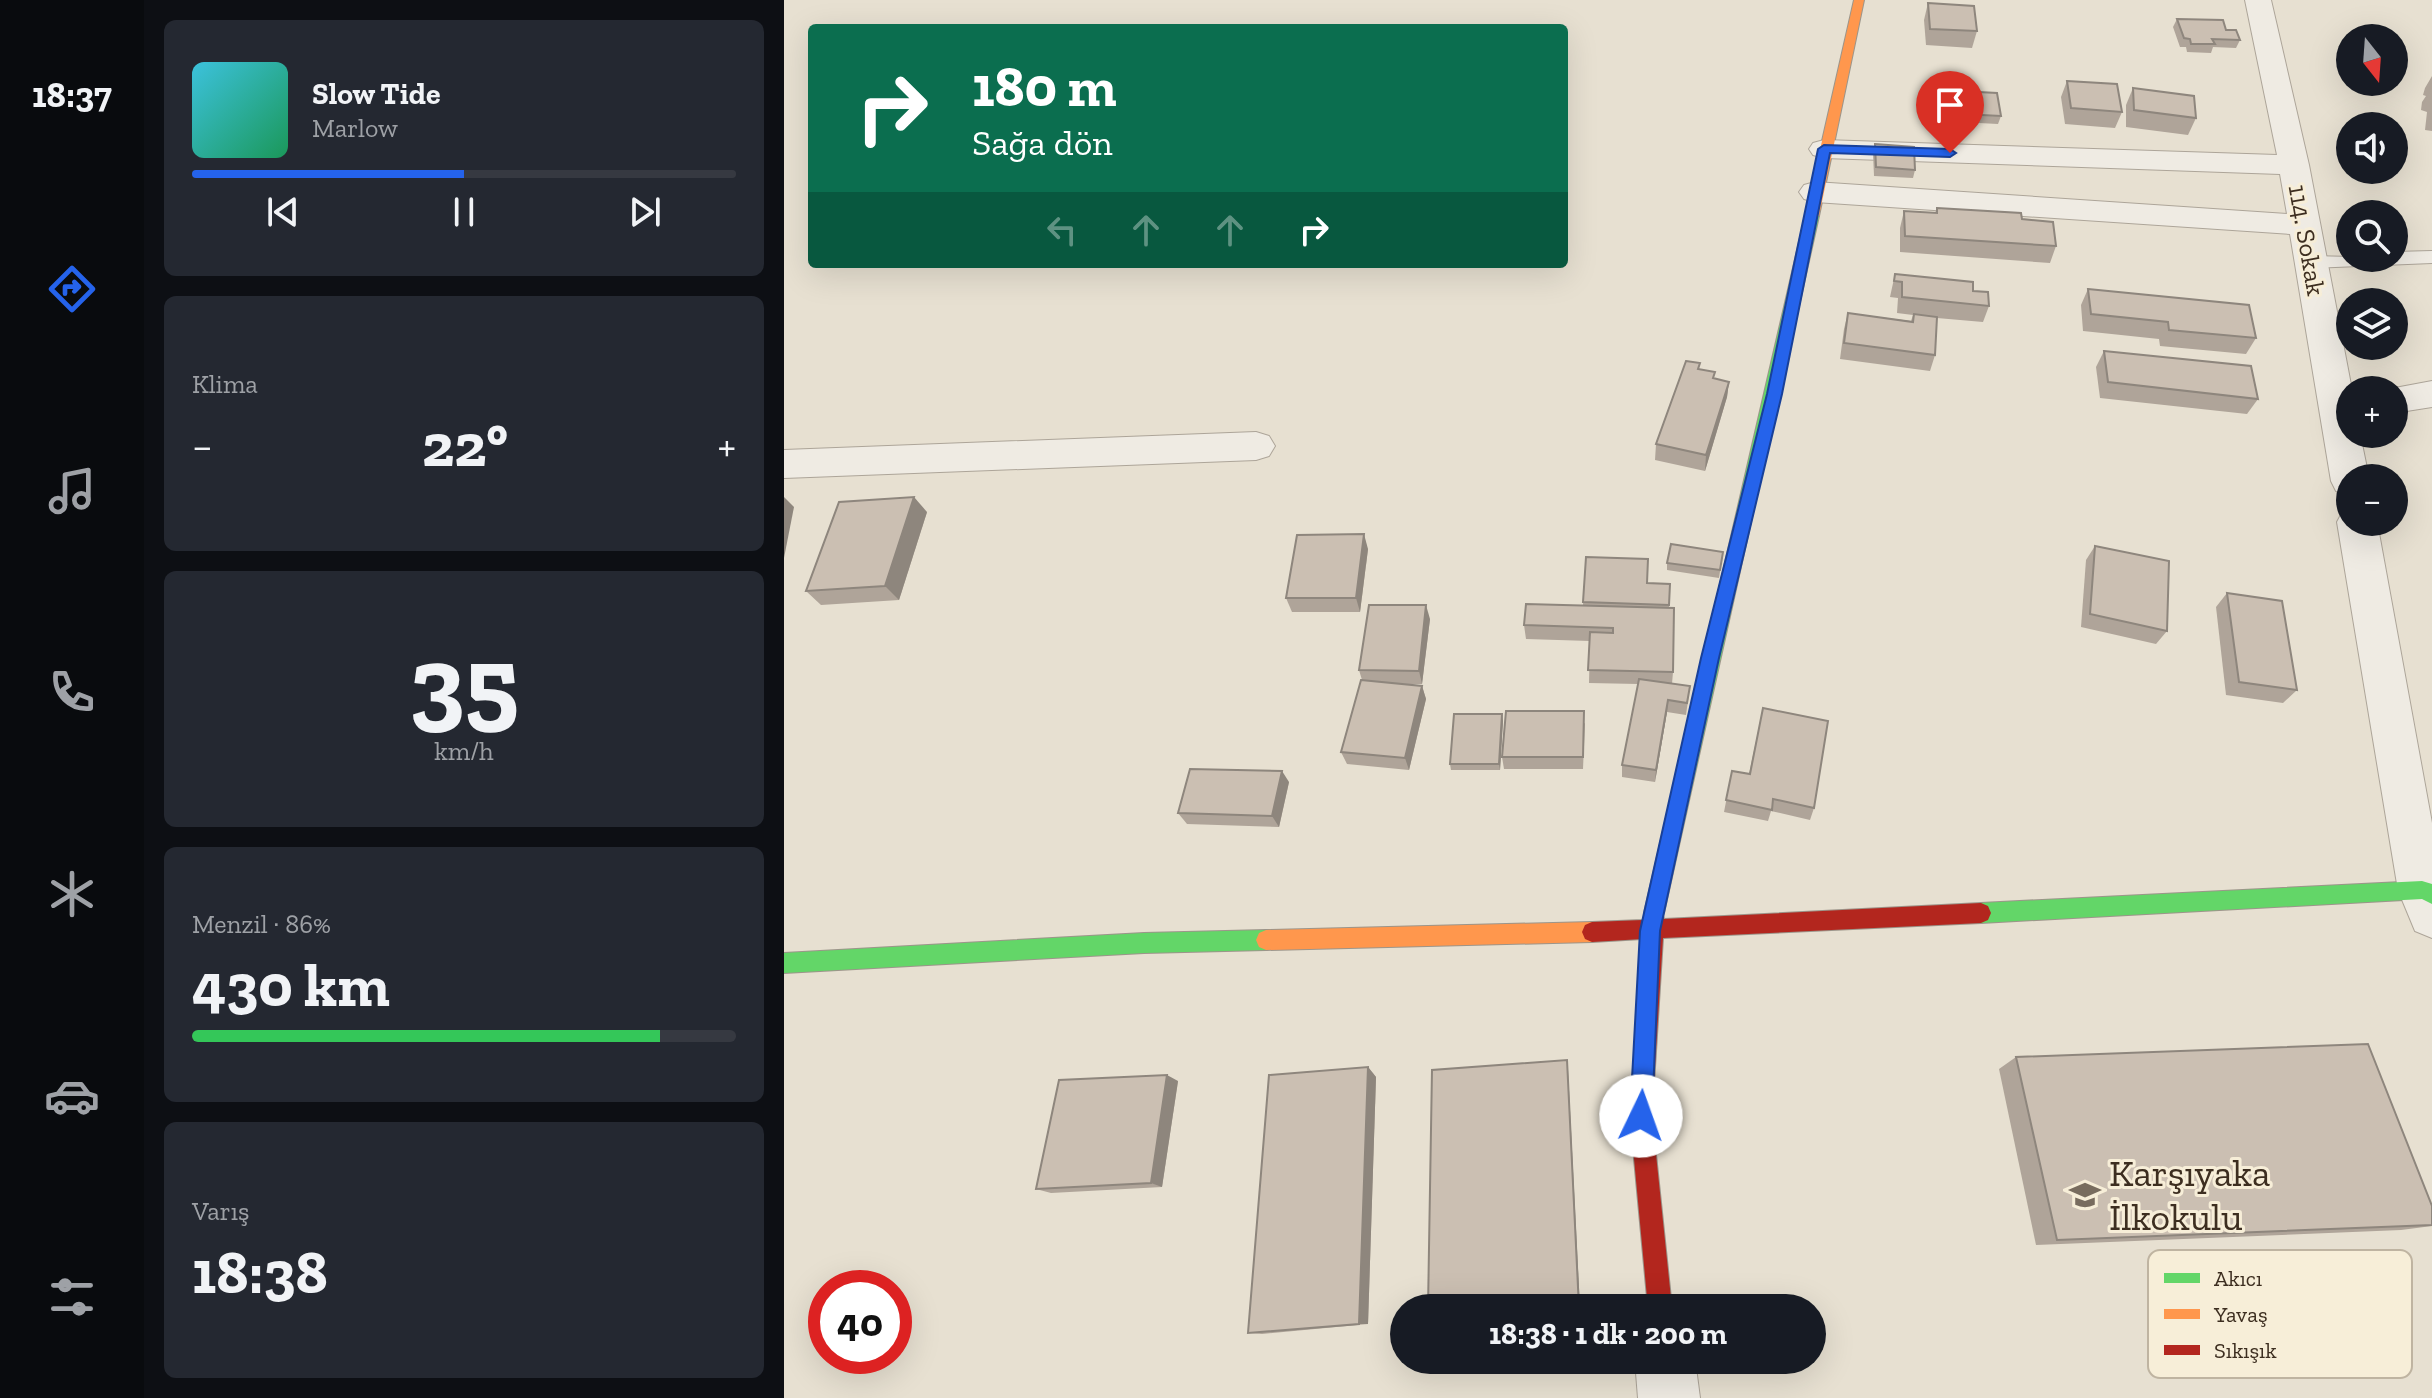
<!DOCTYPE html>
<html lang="tr">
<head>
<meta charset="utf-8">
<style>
	:root { --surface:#171b24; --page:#242831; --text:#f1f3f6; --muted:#9ea1a6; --line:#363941; --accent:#2563eb }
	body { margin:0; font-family:"Zilla Slab",serif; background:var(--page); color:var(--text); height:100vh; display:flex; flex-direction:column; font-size:30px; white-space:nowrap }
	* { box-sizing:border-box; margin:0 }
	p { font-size:26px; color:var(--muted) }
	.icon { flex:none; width:44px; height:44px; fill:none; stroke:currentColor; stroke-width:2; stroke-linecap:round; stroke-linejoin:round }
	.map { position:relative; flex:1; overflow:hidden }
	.drawer { display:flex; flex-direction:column; gap:20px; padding:20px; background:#0d0f14; width:640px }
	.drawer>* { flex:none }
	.hud { position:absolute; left:24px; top:24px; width:760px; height:244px; border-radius:8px; box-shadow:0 8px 32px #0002; background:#0b6e4f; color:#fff; overflow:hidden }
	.needle { width:52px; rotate:163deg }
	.buttons { position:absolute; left:1552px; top:24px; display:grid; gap:16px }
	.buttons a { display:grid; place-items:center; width:72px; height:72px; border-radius:50%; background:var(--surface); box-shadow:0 8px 32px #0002; font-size:40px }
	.speed { position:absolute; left:24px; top:1270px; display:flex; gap:16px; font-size:40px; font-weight:700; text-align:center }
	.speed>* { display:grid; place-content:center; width:104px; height:104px; border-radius:50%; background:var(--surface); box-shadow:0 8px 32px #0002; line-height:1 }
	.speed .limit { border:12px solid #d22; background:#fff; color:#111 }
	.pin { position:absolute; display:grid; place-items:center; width:68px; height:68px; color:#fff; margin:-82px -34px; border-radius:50% 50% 50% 0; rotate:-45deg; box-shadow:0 0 8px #0007 }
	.pin .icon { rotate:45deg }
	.me { position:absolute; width:88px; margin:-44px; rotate:3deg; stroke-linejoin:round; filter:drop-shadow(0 0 6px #0008) }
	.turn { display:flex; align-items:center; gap:28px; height:168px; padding:0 32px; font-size:36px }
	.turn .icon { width:104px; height:104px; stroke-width:2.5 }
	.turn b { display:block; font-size:56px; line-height:68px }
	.lanes { display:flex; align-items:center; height:76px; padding:0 32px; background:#0003; justify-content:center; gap:40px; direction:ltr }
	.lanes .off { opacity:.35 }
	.big { font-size:60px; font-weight:800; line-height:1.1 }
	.drawer .widget { flex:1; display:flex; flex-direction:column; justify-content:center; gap:12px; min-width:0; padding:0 28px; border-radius:12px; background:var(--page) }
	.drawer .dial { align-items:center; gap:0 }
	.dial b { font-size:104px; line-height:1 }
	.song { display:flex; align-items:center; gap:24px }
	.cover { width:96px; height:96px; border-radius:12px; background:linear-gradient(135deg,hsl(190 70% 55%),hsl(150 70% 35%)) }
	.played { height:8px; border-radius:4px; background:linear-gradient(90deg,var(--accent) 50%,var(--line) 50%) }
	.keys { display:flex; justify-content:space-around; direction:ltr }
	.heat { display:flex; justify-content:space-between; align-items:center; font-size:44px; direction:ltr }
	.charge { height:12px; border-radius:6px; background:linear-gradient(90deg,#34c759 86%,var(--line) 0) }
	.trip { position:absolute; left:606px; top:1294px; width:436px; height:80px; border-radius:40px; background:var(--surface); box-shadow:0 8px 32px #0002; font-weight:800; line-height:80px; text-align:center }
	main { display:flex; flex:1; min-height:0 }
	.tab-bar { display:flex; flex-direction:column; width:144px; justify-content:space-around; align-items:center; background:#090b0e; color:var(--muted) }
	.tab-bar .icon { width:56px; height:56px }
	.tab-bar .selected { color:var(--accent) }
	.tab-bar b { font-size:36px; color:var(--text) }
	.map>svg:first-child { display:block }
</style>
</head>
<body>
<main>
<nav class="tab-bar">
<b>18:37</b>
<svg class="icon selected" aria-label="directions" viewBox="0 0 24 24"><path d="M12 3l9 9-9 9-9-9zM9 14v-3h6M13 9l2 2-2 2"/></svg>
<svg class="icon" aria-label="music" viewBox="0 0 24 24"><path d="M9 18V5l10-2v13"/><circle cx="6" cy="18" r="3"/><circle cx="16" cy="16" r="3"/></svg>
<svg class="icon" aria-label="phone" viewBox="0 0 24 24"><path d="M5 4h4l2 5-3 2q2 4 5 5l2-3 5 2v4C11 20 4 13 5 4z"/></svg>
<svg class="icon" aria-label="climate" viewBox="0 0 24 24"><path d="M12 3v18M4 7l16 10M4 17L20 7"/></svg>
<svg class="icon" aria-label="car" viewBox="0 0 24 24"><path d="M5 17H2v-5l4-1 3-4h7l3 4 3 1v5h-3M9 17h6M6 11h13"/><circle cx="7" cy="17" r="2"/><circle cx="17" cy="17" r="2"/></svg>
<svg class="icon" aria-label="filters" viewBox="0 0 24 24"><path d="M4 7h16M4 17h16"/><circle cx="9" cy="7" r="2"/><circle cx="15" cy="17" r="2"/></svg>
</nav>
<section class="drawer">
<div class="widget">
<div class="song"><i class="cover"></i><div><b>Slow Tide</b><p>Marlow</p></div></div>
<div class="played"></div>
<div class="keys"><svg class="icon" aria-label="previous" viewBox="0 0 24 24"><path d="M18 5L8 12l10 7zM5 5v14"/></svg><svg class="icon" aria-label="pause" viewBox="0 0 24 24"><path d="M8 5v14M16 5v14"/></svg><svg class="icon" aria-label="next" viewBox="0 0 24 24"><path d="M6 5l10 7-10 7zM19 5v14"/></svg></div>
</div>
<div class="widget"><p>Klima</p>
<div class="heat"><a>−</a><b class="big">22°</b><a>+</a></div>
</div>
<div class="widget dial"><b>35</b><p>km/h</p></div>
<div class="widget"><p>Menzil · 86%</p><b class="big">430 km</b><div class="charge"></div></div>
<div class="widget"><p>Varış</p><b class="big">18:38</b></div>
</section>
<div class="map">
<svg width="1648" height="1398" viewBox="0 0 1648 1398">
	<rect width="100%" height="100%" fill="#e7e0d1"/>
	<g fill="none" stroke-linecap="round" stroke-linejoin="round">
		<defs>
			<path id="lane" d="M1648,251v12l-121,5 -10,-6 10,-6 83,2v-6z"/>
			<g id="street">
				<path d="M1461,0h26l38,165 43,225 -2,44h10l9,44h-19v18l-14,-5 -5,-10 -41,-247 -475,-32 -11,-3 -5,-7 5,-7 11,-3 472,32 -7,-40 -456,-16 -11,-3 -4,-6 4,-6 11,-3 453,15z"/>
				<path d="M1648,381v26l-38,6v-23h-10z"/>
				<path d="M472,432l13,4 6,10 -6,10 -13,4 -472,18v-28z"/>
				<path d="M1566,509v13h27l55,301v115l-17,-7 -17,-41 -61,-368 6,-11z"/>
				<path d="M851,1360h60l5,38h-62z"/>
			</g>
			<g id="fast">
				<path d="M1028,212l7,4 -155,697 -3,7 -7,3 -7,-3 -3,-7 161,-697z"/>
				<path d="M1638,881l10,3v20l-10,-5 -441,24 -7,-3 -3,-7 3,-7 7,-3z"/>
				<path d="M482,930l7,3 3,7 -3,7 -7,3 -122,3 -360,20v-20l360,-20z"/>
			</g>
			<g id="slow">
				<path d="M1070,0h10l-45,216 -7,4 -7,-4z"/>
				<path d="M808,922l7,3 3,7 -3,7 -7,3 -326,8 -7,-3 -3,-7 3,-7 7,-3z"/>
			</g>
			<path id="jam" d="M870,903l7,3 3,13 317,-16 7,3 3,7 -3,7 -7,3 -318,15 -11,178 20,192h-24l-18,-192 12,-177 -50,3 -7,-3 -3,-7 3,-7 7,-3 51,-2 4,-14z"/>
		</defs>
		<use href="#lane" stroke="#ada599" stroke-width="2"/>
		<use href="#street" stroke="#ada599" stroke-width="2"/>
		<use href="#fast" stroke="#9c958a" stroke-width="2"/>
		<use href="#slow" stroke="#9c958a" stroke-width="2"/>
		<use href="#jam" stroke="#9c958a" stroke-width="2"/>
		<use href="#lane" fill="#efebe3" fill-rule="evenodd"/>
		<use href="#street" fill="#efebe3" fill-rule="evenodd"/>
		<use href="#fast" fill="#63d668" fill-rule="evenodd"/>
		<use href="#slow" fill="#ff974d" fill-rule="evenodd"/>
		<use href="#jam" fill="#b3261e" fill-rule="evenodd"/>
	</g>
	<g fill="#afa499">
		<path d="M1144,3l49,28 -5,17 -46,-3 -2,-25z"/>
		<path d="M1393,19l49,11 14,10 -4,8 -23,-1 -2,6 -24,-1 -1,-5h-6l-7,-20z"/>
		<path d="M1648,76v55l-7,-1 2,-18 -6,-2 1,-8 4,-6 -3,-1 2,-7z"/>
		<path d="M1283,81l55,31 -7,16 -50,-4 -4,-27z"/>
		<path d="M1349,88l63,30 -8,17 -62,-8v-22z"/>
		<path d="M1156,90l61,26 -3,8 -58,-3 -2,-22z"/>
		<path d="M1091,144l40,26 -2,8 -39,-2 -1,-23z"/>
		<path d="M1153,208l85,11 34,27 -6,17 -150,-11v-24l4,-17 31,2z"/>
		<path d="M1111,274l78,17 16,15 -6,16 -46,-4 -2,37 -5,16 -90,-12 4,-30 4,-16 63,8 2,-6 -16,-2 1,-15 -8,-1z"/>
		<path d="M1304,289l168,49 -10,16 -86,-8 -1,-7 -76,-8 -2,-26z"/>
		<path d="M1320,351l154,48 -11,15 -147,-16 -4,-31z"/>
		<path d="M915,369l15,10 15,3 -2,15 -22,74 -50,-11 1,-16z"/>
		<path d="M143,512l-28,88 -78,5 -15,-14z"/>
		<path d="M1311,546l72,85 -11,13 -75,-17 5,-67z"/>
		<path d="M584,549l-8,63h-68l-6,-14z"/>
		<path d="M939,552l-4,26 -52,-8v-7z"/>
		<path d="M802,557l61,26 23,1 -1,24 4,64 -1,12 18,2 -4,29 -19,-3 -12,70 -33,-5v-12l16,-81 -49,-1 1,-42 -64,-2 -2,-14 59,-20z"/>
		<path d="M1443,593l70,97 -14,13 -57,-8 -10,-88z"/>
		<path d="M646,619l-8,65h-25l25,2 4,13 -17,71 -62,-6 -6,-12 21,-72 -3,-10z"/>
		<path d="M979,708l51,100 -4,12 -39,-9 -3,10 -44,-9 8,-41 17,3z"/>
		<path d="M718,714l1,7 -3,49h-49l-1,-6z"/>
		<path d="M801,723l-2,46h-79l-2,-12z"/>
		<path d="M505,782l-10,45 -92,-3 -9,-11z"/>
		<path d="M1232,1057l416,149v20l-31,4 -365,15 -37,-176z"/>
		<path d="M584,1067l8,10 -8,247 -106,10 -14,-1z"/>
		<path d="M394,1081l-16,106 -111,6 -15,-4z"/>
	</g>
	<g fill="#8e867d">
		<path d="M945,382l-2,15 -22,74 1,-16z"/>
		<path d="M0,497l10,10 -10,51z"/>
		<path d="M130,497l13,15 -28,88 -14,-14z"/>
		<path d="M580,534l4,15 -8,63 -4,-14z"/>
		<path d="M642,605l4,14 -8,65 -3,-13z"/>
		<path d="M638,686l4,13 -17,71 -4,-12z"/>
		<path d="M884,700l-1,12 -12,70 1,-12z"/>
		<path d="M718,714l1,7 -3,49 -1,-6z"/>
		<path d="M498,771l7,11 -10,45 -7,-11z"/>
		<path d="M783,1060l1,10 12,238h-1z"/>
		<path d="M584,1067l8,10 -8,247h-9z"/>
		<path d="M383,1075l11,6 -16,106 -11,-4z"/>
	</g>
	<g fill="#cbbfb2" stroke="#8e867d" stroke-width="2">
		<path d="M1144,3l46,3 3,25 -47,-2z"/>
		<path d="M1393,19l46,1 3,10h10l4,10 -28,-1 3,5h-24l-1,-5 -6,-1z"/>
		<path d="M1283,81l50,3 5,28 -51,-4z"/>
		<path d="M1349,88l61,8 2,22 -62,-8z"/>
		<path d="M1156,90l57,3 4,23 -59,-3z"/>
		<path d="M1091,144l39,3 1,23 -39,-3z"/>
		<path d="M1153,208l84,5 1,6 31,3 3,24 -151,-10 -1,-25 33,2z"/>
		<path d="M1111,274l78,8v9l15,1 1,14 -87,-9v-15l-8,-1z"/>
		<path d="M1304,289l161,16 7,33 -87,-8 -1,-8 -77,-8z"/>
		<path d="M1064,313l65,9 1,-8 23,3 -2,38 -91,-12z"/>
		<path d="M1320,351l147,15 7,33 -150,-17z"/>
		<path d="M902,361l14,2 -2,6 17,3 -2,6 16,4 -23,73 -50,-11z"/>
		<path d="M130,497l-29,89 -79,5 33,-89z"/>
		<path d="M580,534l-8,64h-70l11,-63z"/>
		<path d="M887,544l52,8 -3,18 -53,-7z"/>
		<path d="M1311,546l74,15 -2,70 -77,-17z"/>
		<path d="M802,557l62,2 -1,24 23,1 -1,21 -86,-3z"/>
		<path d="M1443,593l55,8 15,89 -58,-8z"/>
		<path d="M742,604l148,4 -1,64 -85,-2 2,-38 23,1v-5l-89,-3z"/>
		<path d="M585,605h57l-7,66 -60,-1z"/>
		<path d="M855,679l51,7 -3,17 -19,-3 -12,70 -34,-5z"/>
		<path d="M577,680l61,6 -17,72 -64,-6z"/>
		<path d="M979,708l65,13 -14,87 -41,-9 -1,11 -46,-10 6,-29 18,3z"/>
		<path d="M722,711h78l-1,46h-81z"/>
		<path d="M670,714h48l-3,50h-49z"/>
		<path d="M406,769l92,2 -10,45 -94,-3z"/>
		<path d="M1584,1044l64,162v19l-375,15 -41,-183z"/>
		<path d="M783,1060l12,248h-151l4,-238z"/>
		<path d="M584,1067l-9,257 -111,9 21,-258z"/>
		<path d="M383,1075l-16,108 -115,6 23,-109z"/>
	</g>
	<path fill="#2563eb" stroke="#184099" stroke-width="2" d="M1040,145l126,4 6,4 -6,4 -120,-4 -48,241 -63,264 -59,273 -8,185 -3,8 -8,3 -8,-3 -3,-8 10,-185 61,-273 66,-264 51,-245z"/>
	<defs>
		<symbol id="school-bare" viewBox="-9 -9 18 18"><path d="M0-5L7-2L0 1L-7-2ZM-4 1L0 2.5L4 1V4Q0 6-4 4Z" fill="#786c5e" stroke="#f7eed8" stroke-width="2.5" paint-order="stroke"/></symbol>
	</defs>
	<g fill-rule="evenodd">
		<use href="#school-bare" x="1279" y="1173" width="44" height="44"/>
	</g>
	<g text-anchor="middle" stroke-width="6" stroke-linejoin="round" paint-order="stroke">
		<g font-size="26" fill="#3d2e20" stroke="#f7eed8">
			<text transform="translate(1523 240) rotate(80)" y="9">114. Sokak</text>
		</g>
		<g font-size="38" fill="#3d2e20" stroke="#f7eed8" text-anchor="start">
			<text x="1325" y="1186">Karşıyaka<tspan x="1325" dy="44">İlkokulu</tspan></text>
		</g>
	</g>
	<rect x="1364" y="1250" width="264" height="128" rx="12" fill="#f7eed8" stroke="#bfb4a1" stroke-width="2"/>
	<rect x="1380" y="1273" width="36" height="10" fill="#63d668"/>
	<rect x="1380" y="1309" width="36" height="10" fill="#ff974d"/>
	<rect x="1380" y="1345" width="36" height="10" fill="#b3261e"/>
	<g font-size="22" fill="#3d2e20">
		<text x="1430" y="1286">Akıcı</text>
		<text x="1430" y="1322">Yavaş</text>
		<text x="1430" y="1358">Sıkışık</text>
	</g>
</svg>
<div class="buttons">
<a><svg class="needle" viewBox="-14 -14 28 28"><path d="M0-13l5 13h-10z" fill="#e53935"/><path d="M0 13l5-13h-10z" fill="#9ea1a6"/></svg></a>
<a><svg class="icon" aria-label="sound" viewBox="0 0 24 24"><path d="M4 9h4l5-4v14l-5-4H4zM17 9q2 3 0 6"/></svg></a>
<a><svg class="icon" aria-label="search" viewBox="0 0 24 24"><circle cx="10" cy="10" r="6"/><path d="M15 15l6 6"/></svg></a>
<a><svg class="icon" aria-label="layers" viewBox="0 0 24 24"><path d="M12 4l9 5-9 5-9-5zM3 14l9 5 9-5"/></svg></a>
<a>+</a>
<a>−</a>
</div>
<div class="speed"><div class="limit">40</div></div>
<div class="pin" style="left:1166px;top:153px;background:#d93025"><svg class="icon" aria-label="arrive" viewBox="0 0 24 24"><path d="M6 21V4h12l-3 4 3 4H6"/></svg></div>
<svg class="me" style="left:857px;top:1116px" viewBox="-20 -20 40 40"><circle r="19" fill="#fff"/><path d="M0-13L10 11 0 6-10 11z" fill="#2563eb"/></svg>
<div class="trip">18:38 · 1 dk · 200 m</div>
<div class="hud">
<div class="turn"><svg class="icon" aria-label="right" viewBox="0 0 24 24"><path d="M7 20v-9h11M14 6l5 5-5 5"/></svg><div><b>180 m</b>Sağa dön</div></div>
<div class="lanes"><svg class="icon off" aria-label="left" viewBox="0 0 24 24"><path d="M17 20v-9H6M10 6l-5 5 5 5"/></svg><svg class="icon off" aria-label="ahead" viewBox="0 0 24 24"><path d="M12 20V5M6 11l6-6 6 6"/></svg><svg class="icon off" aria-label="ahead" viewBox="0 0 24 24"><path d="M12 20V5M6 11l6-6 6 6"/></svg><svg class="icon" aria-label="right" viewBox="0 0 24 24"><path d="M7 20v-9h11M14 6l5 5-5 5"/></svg></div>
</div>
</div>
</main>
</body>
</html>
